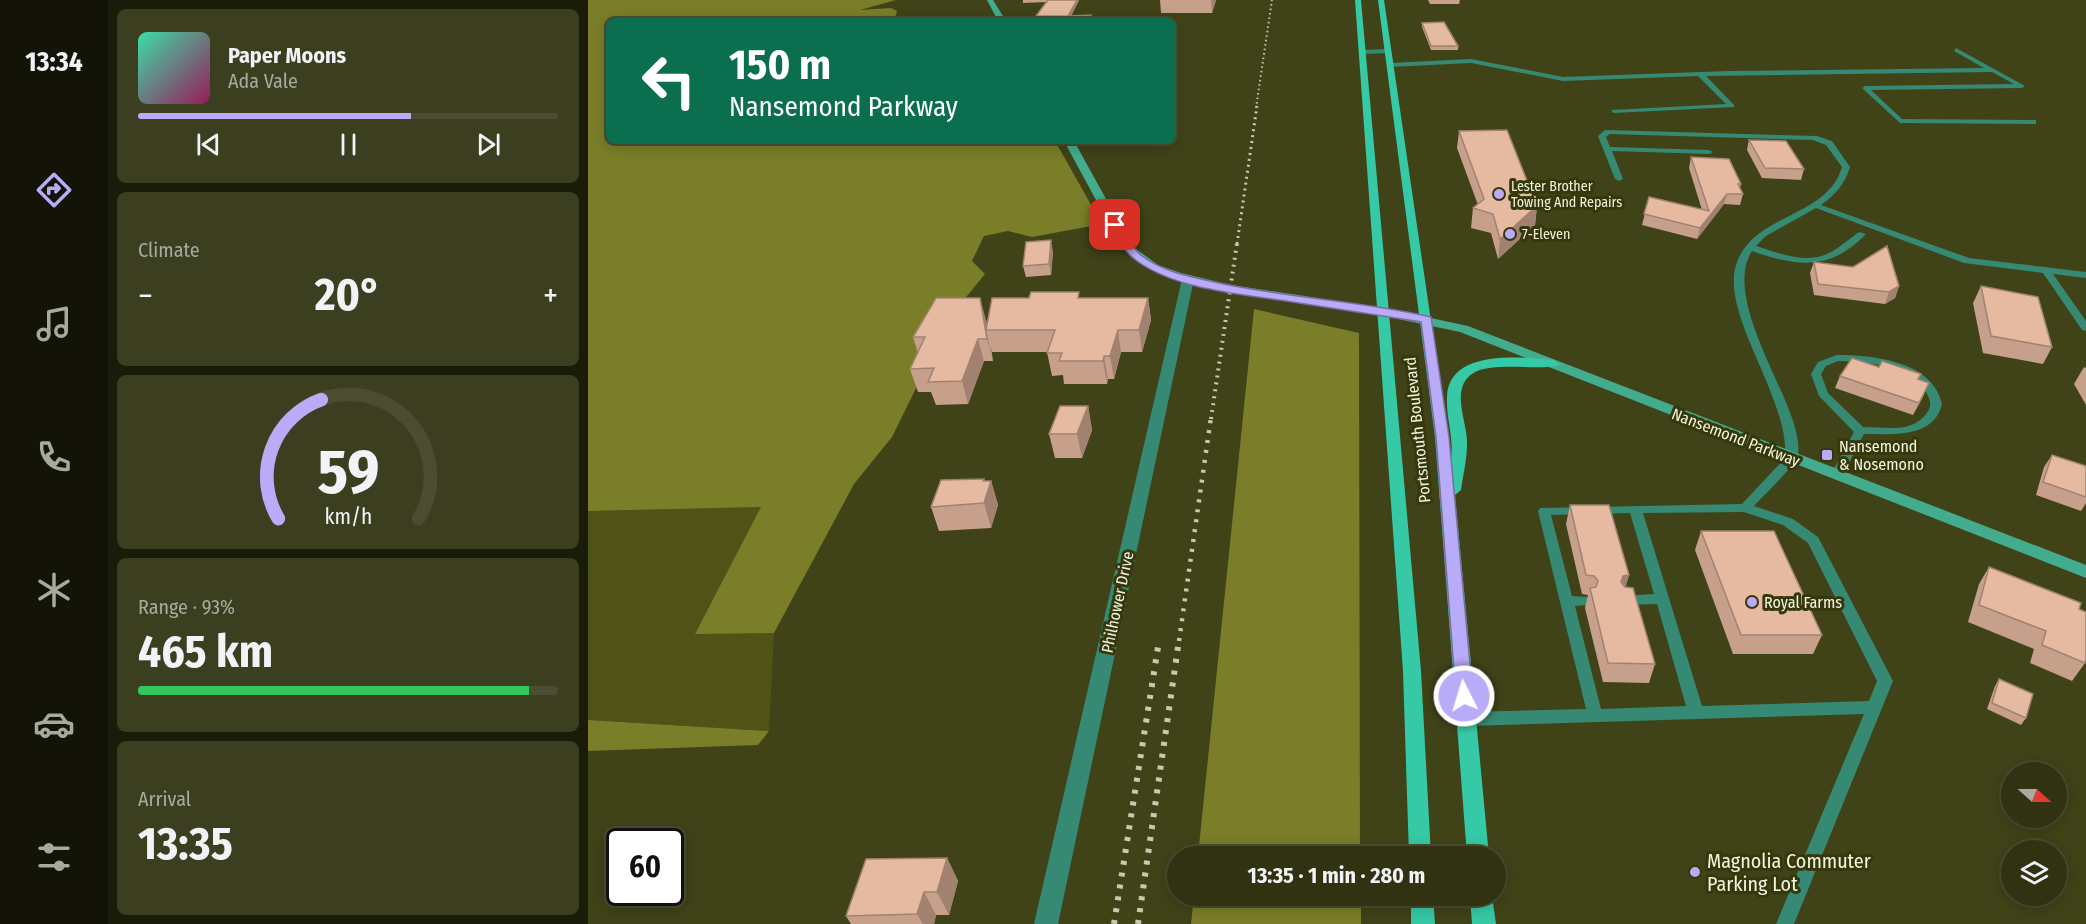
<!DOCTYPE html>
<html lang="en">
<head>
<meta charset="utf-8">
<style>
	:root { --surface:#303212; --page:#3c3e20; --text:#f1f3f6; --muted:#a8aa9f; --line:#4b4d32; --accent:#b9abf7 }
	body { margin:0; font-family:"Fira Sans Condensed",sans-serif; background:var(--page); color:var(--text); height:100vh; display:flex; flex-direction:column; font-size:22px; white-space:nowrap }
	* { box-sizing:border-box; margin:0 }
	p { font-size:20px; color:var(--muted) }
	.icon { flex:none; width:33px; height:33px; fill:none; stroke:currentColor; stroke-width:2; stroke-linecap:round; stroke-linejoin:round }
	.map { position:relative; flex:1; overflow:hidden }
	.side { display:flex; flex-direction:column; gap:9px; padding:9px; background:#1a1c0a; width:480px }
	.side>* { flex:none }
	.guide { position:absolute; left:18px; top:18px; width:570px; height:126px; border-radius:9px; box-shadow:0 3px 15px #0003,0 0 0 2px var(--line); background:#0b6e4f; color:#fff; overflow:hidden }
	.needle { width:39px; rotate:111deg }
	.buttons { position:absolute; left:1413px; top:762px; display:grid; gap:12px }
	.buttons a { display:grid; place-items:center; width:66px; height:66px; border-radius:50%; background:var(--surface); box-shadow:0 3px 15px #0003,0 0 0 2px var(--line); font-size:30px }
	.speed { position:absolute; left:18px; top:828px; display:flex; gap:12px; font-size:30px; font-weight:700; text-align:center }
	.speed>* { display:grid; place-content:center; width:78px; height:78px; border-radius:50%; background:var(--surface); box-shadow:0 3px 15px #0003,0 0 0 2px var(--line); line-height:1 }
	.speed .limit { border:3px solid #111; border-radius:9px; background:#fff; color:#111 }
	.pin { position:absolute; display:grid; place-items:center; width:51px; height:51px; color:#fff; margin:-26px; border-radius:12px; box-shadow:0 3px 9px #0006 }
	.me { position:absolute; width:66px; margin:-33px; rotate:355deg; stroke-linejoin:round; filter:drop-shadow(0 0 4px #0008) }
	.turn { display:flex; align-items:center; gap:21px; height:126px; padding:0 24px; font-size:27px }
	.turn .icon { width:78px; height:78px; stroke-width:2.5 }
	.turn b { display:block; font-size:42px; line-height:51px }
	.big { font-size:45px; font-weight:700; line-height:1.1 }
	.side .widget { flex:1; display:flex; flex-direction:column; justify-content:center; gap:9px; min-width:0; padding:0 21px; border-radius:9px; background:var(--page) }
	.side .dial { align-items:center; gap:0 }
	.dial svg { height:156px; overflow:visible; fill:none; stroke:var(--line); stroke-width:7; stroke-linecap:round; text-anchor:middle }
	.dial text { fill:var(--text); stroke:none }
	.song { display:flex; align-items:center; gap:18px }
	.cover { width:72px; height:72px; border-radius:9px; background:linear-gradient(135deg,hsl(160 70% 55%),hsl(330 70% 35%)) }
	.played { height:6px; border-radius:3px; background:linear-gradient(90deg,var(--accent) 65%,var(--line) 65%) }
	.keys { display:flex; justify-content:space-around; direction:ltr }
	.heat { display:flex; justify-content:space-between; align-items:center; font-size:33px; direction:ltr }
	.charge { height:9px; border-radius:4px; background:linear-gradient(90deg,#34c759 93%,var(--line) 0) }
	.trip { position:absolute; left:579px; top:846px; width:339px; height:60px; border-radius:30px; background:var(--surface); box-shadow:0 3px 15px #0003,0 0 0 2px var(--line); font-weight:700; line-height:60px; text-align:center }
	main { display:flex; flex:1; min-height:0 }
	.tab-bar { display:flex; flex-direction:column; width:108px; justify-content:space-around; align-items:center; background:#131407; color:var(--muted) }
	.tab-bar .icon { width:42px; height:42px }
	.tab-bar .current { color:var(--accent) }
	.tab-bar b { font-size:27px; color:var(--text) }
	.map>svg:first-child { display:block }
</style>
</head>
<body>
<main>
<nav class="tab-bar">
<b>13:34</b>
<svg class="icon current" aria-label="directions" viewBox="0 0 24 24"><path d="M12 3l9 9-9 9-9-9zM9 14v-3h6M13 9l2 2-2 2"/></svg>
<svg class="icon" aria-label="music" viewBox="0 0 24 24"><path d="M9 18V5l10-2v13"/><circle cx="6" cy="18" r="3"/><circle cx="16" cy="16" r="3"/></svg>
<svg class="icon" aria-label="phone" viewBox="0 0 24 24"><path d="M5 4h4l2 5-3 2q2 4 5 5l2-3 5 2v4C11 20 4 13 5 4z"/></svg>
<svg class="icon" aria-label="climate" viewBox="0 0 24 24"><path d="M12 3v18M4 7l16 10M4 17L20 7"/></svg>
<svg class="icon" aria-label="car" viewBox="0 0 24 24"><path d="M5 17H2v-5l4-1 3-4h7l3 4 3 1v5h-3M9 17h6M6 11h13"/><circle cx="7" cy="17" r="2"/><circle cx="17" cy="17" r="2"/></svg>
<svg class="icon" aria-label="filters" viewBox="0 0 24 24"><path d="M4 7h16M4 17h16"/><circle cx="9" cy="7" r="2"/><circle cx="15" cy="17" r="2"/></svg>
</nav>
<section class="side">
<div class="widget">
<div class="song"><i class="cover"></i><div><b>Paper Moons</b><p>Ada Vale</p></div></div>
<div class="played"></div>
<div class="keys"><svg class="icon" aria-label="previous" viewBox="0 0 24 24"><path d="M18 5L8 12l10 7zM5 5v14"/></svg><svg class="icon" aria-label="pause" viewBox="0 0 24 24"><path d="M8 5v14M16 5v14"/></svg><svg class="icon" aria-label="next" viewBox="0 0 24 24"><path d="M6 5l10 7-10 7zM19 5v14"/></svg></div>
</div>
<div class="widget"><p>Climate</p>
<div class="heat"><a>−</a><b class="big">20°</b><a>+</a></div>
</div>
<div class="widget dial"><svg viewBox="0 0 100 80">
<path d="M14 69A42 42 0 1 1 86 69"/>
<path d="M14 69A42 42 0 0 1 36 8" stroke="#b9abf7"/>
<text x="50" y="56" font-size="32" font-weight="700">59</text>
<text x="50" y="72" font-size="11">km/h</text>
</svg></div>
<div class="widget"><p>Range · 93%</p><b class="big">465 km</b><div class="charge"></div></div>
<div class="widget"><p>Arrival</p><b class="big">13:35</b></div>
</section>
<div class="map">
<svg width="1498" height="924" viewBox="0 0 1498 924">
	<rect width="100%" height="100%" fill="#404218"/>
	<path fill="#505316" d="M174,507l-67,127 79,-1 -5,98 -181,-11v-209z"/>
	<g fill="#7a7e28">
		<path d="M0,0h308l-36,10 31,-2 6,3 -2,8 14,-1 -3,3h-297v120h446l47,83 -70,13 -24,-6 -24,5 -12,25 13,13 -32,39 -61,124 -38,47 -80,149 -79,1 66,-127 -173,4z"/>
		<path d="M666,309l105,24 1,523h-162z"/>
		<path d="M0,720l181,11 -11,14 -170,6z"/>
		<path d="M606,896h167v28h-170z"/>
	</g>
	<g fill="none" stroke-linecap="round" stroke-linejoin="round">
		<g fill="#368972" fill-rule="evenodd">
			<path d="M1368,48l69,38 -3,2 -151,2 31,29 131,1h3v4l-136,-1 -38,-35 3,-2 149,-2 -22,-12 -286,4 28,29v2l-120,6 -2,-1v-2l114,-6 -28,-28 -135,5 -92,-18 -81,4 -3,-2 3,-2 81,-4 92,18 166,-6 255,-3 -30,-17z"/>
			<path d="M1017,130l212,6 15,5 18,26c-5,17 -15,28 -29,38l148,53 117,14v6l-33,-4 33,47v10l-4,-1 -39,-57 -79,-10 -148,-55 -50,28 -10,10c22,7 49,18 71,8 11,-5 22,-15 32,-22l7,2c-36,37 -68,33 -114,17 -27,42 26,124 40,167 4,12 9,29 5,41 -3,7 -36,39 -43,47l39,13 25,18 75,144 -99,243h-18l88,-210 -398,12 -6,-2 -2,-5 2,-5 6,-2 120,-3 -48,-198 2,-3 202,-4 43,-46c5,-61 -67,-145 -48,-196 18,-49 90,-44 105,-95l-16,-22 -13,-5 -203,-6 -4,3 4,10 99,3 4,2 -4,2 -97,-3 11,28 -4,2 -4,-2 -17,-43zM1156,512l39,13 25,18 69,138 -8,20 -167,5 -59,-193zM1042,513l24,81 -34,2 -2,4 2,4 5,1 32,-1 29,102 -85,3 -26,-103 14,-1 2,-4 -2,-4 -17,-1 -21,-81z"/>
			<path d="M1249,355c36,0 96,6 105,49 -8,35 -51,30 -78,30l-22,42 -6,4 -6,-4 24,-44 -35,-36 -8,-22 7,-12zM1250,361c27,0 77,5 89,33 3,6 5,11 1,17 -4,8 -14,14 -23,16 -13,2 -28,0 -42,0l-35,-34 -7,-19 5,-8z"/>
		</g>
		<g fill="#368972" fill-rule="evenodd">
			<path d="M800,49h3v4l-29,1 -4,-2 4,-2z"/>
			<path d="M600,275l6,4 -136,645h-24l148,-645z"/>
		</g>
		<g fill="#43ac8f" fill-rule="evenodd">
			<path d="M399,0h6l13,21h-8z"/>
			<path d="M476,141h10l58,105 26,19 23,8 50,12 153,23 84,18 618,239v13l-626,-246 -76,-16 -153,-23 -58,-15 -23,-9 -28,-21z"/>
		</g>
		<g fill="#36c9a5" fill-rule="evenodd">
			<path d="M767,0h6l60,671 10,185h-22l-6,-185z"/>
			<path d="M790,0h6l67,458c3,-21 -5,-39 -4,-60 0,-49 74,-41 106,-38l7,4c-9,8 -64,-3 -85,8 -27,15 -7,50 -8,72 0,16 -4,31 -6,46l-6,5 34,361h-22l-32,-419z"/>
			<path d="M823,896h22l2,28h-24z"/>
			<path d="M882,896h22l4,28h-24z"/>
		</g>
		<path stroke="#c7caae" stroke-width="2" stroke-dasharray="1.5 3" stroke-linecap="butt" d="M668,108l16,-108"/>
		<path stroke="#c7caae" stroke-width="3" stroke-dasharray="2 4" stroke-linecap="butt" d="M649,244l20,-138"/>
		<path stroke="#c7caae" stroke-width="4" stroke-dasharray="2 5" stroke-linecap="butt" d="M623,419l26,-176"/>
		<path stroke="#c7caae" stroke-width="4.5" stroke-dasharray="3 7" stroke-linecap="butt" d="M591,641l32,-224"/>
		<g stroke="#c7caae" stroke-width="6" stroke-dasharray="4 8" stroke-linecap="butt">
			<path d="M526,924l44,-277"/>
			<path d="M550,924l41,-284"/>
		</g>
	</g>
	<g fill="#c6a08a">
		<path d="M435,0h56l-8,16 20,-1v6l-55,-1v-4l10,-14 -23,1z"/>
		<path d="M572,0h56l-4,13h-51z"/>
		<path d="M840,0h32l-1,4h-29z"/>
		<path d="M834,23l36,23v4h-27l-9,-23z"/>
		<path d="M871,131l78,75 -2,19 -37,34 -7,-26 -20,-5 2,-20 5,-3 -21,-57z"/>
		<path d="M1161,140l55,29 -3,11 -39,-2 -15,-28z"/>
		<path d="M1103,157l50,27 -1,4 3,6 -3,11 -16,-1 -27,35 -55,-14 7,-28 53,13 -13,-42z"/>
		<path d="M465,252l-2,23 -25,2 -3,-11z"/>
		<path d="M1226,262l85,24 -4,12 -10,6 -71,-9 -4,-22z"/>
		<path d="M1393,286l71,61 -9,17 -60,-11 -10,-50z"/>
		<path d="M492,298h68l3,22 -9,32h-21l-7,27h-6l-1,5h-43l-1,-9 -11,1 -5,-24h-55l-1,-5 2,14h-9l-16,43 -32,1 -5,-13h-13l-8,-23 8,-16 -5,-16 73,-17 1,5z"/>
		<path d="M1496,367l2,1v37l-12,-21z"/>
		<path d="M1252,376l78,3 6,16 -11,20 -78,-27z"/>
		<path d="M500,406l4,24 -10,28h-27l-6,-24z"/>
		<path d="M1464,455l34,42v6l-5,8 -45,-16 8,-28z"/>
		<path d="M397,481h6l7,24 -7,23 -52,3 -8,-24z"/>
		<path d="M982,505l59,70 -4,12 30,77 -6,19 -46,-1 -18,-74 3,-13 -6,-1 -16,-70z"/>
		<path d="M1113,531l121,104 -9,19h-80l-38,-104z"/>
		<path d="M1401,567l90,42 6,54 -13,18 -42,-18 4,-14 -66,-27 11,-38z"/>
		<path d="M1411,679l27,39 -5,7 -34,-16 8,-23z"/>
		<path d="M359,858l11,23 -9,34h-13l-2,9h-83l-5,-8z"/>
	</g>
	<g fill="#a18270">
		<path d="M489,0h2l-10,20 -1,-4z"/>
		<path d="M623,0h5l-4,13z"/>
		<path d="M1139,194l-3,10 -27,35 3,-11z"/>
		<path d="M949,206l-2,19 -37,34 2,-20z"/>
		<path d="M463,240l2,12 -2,23 -2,-11z"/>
		<path d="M1311,286l-4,12 -10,6 4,-12z"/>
		<path d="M392,298l6,22 2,10h-2l7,31 -6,-22z"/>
		<path d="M560,298l3,22 -9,32 -3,-22z"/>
		<path d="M530,330l3,22 -7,27 -4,-23z"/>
		<path d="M390,339l6,22 -16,43 -6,-23z"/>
		<path d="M516,356l4,23 -1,5 -4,-23z"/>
		<path d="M500,406l4,24 -10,28 -5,-24z"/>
		<path d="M396,479l4,12 3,-10 7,24 -7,23 -7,-25 -1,-22z"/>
		<path d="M1041,575l-5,19 -6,1 5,-19z"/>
		<path d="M359,858l11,23 -9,34 -12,-23z"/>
		<path d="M336,892l12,23 -2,9h-11l-6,-10z"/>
	</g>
	<g fill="#e6baa0" stroke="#a18270" stroke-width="1.5">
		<path d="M460,0h29l-9,16h-32z"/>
		<path d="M503,15l-2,6h-21l2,-5z"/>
		<path d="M856,22l14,24h-27l-9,-23z"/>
		<path d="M919,130l30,76 -37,33 -7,-25 -20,-6 11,-9 -25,-68z"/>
		<path d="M1161,140l37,1 18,28 -39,-1z"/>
		<path d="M1103,157l38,2 12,25h-3l5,10h-16l-27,34 -56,-14 5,-17 60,14z"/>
		<path d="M463,240l-2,24 -26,2 3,-24z"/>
		<path d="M1299,246l12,40 -10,6 -71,-8 -4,-22 39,5z"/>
		<path d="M1393,286l57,11 14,50 -61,-11z"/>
		<path d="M443,292h48l-1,6h70l-9,32h-21l-8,26h-6l-1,5h-44l3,-8h-15l8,-23h-69l6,-32h37z"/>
		<path d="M348,298h44l7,41h-9l-16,42 -34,1 6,-14 -24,1 15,-32h-12z"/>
		<path d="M1264,358l27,9 3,-6 39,13 -3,5 11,4 -10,20 -79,-27z"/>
		<path d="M472,406h28l-11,28h-28z"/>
		<path d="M1464,455l34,11v31l-43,-15z"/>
		<path d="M396,479l-1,2h8l-7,22 -53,4 10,-27z"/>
		<path d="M982,505h39l20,70 -6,1 -2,6 4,5 8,1 22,76 -47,-1 -18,-75 6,-1 2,-6 -4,-5 -8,-1z"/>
		<path d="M1113,531h73l48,104h-81z"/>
		<path d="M1401,567l92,36 -2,6 7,3v46l-1,5 -43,-18 4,-14 -67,-26z"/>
		<path d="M1411,679l34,15 -7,24 -34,-15z"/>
		<path d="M359,858l-10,34h-13l-7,22 -71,2 20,-57z"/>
	</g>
	<path fill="#b9abf7" stroke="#786fa1" stroke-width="1.5" d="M523,223h7c8,11 13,24 24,33 20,15 45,20 68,25 73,17 148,19 221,36l18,120 24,259 -2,5 -7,3 -6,-3 -2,-5 -20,-259 -15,-115c-45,-7 -90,-14 -135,-21 -46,-7 -111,-12 -149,-40 -13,-9 -20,-23 -27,-36z"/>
	<g fill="#b9abf7" stroke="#36380c" stroke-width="2">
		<circle cx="911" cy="194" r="6"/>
		<circle cx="922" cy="234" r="6"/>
		<rect x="1233" y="449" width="12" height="12" rx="3"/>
		<circle cx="1164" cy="602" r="6"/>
		<circle cx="1107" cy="872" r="6"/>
	</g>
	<g text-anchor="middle" stroke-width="6" stroke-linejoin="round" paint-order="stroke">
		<g font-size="14" fill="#f2f5dd" stroke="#36380c" text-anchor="start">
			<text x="923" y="191">Lester Brother<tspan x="923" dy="16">Towing And Repairs</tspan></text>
			<text x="934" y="239">7-Eleven</text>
		</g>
		<g font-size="16" fill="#f2f5dd" stroke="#36380c">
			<text transform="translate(829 430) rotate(-96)" y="6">Portsmouth Boulevard</text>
			<text transform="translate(1148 437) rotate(21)" y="6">Nansemond Parkway</text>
			<text transform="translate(529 602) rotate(-78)" y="6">Philhower Drive</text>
		</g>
		<g font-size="16" fill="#f2f5dd" stroke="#36380c" text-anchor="start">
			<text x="1251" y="452">Nansemond<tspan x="1251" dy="18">&amp; Nosemono</tspan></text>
			<text x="1176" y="608">Royal Farms</text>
		</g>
		<g font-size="20" fill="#f2f5dd" stroke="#36380c" text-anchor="start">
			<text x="1119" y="868">Magnolia Commuter<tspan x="1119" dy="23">Parking Lot</tspan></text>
		</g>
	</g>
</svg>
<div class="buttons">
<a><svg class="needle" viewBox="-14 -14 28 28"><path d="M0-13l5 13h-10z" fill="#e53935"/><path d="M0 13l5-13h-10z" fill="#a8aa9f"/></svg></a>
<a><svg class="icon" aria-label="layers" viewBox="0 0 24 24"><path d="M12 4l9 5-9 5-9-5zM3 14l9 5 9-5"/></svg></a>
</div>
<div class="speed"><div class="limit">60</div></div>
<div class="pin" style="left:527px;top:225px;background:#d93025"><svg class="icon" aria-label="arrive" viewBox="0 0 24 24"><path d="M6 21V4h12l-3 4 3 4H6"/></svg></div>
<svg class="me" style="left:876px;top:696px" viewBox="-20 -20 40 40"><circle r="17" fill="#b9abf7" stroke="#fff" stroke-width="3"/><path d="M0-11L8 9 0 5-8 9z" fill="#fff"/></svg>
<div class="trip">13:35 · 1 min · 280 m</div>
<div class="guide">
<div class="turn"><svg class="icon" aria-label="left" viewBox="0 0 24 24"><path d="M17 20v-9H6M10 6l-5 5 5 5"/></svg><div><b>150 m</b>Nansemond Parkway</div></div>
</div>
</div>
</main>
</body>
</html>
